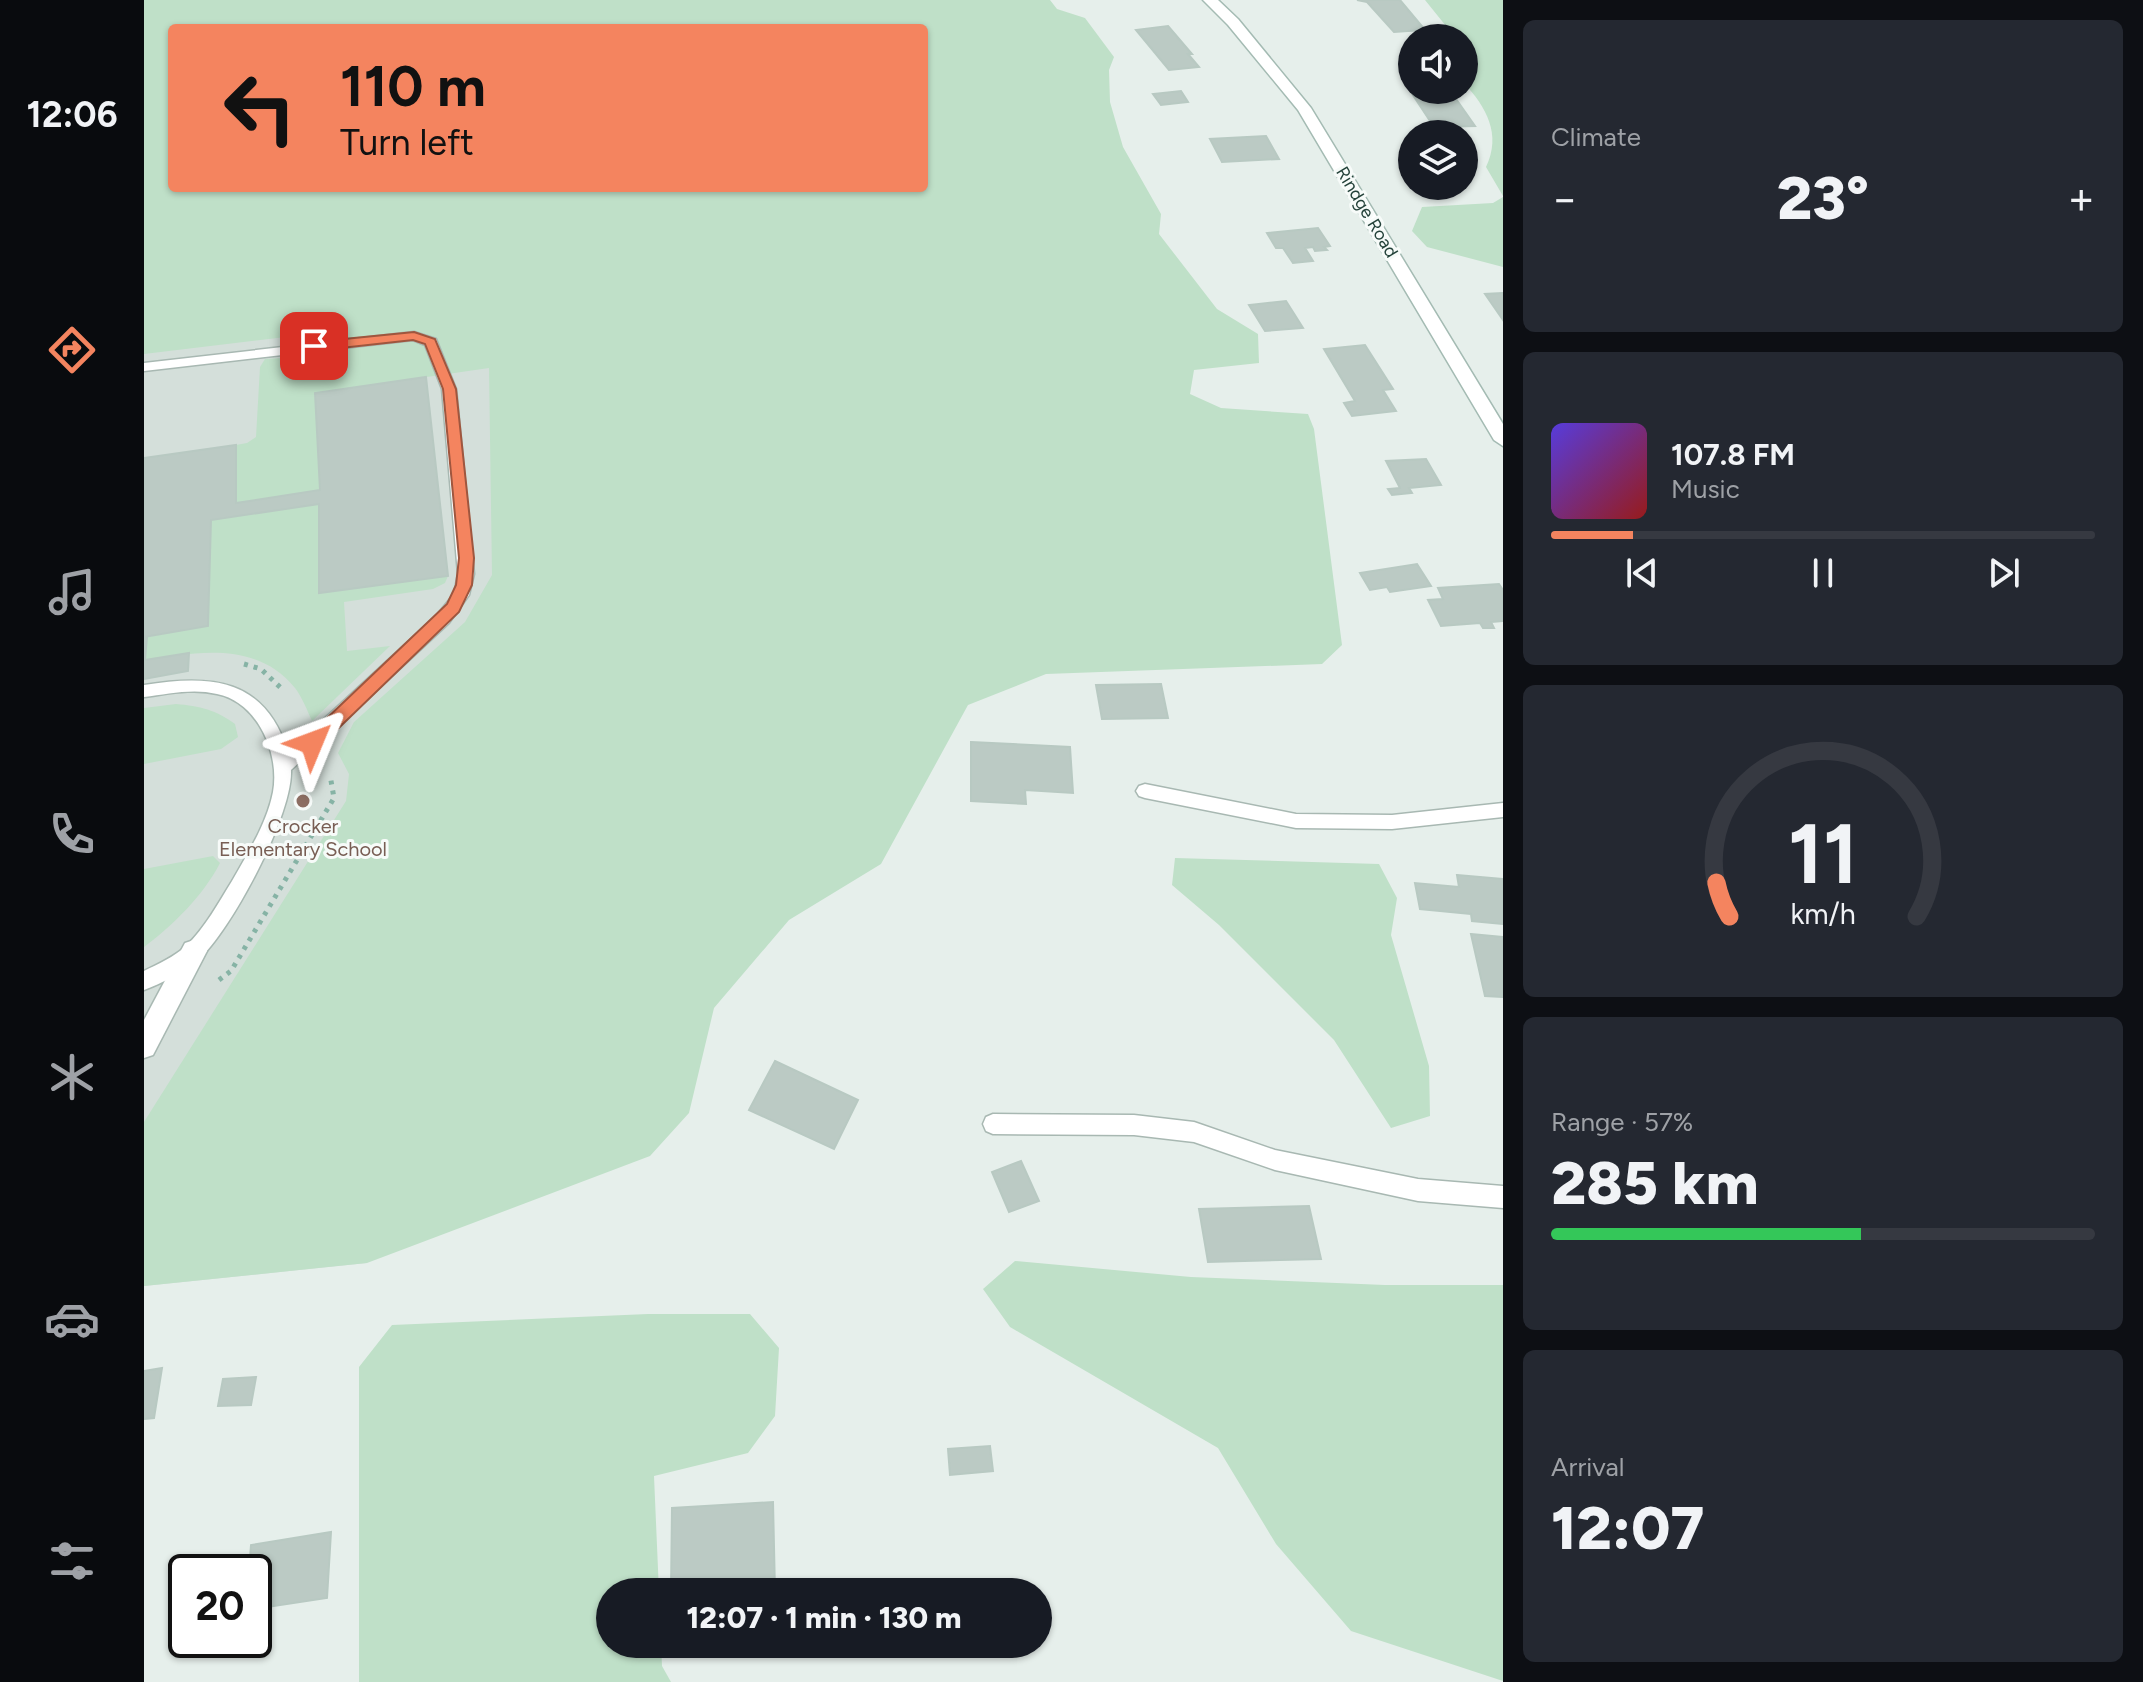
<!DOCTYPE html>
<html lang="en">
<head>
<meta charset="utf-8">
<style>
	:root { --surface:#171b24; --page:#242831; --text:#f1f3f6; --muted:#9ea1a6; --line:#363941; --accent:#f4845f }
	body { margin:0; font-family:Figtree,sans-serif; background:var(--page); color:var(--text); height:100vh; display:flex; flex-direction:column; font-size:30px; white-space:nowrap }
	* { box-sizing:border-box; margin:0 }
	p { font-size:26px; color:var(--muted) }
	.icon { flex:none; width:44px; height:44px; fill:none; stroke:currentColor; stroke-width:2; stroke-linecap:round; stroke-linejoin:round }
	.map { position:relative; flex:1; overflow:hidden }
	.side { display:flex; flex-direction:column; gap:20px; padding:20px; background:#0d0f14; width:640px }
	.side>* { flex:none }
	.guide { position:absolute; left:24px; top:24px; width:760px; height:168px; border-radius:8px; box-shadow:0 2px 6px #0004; background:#f4845f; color:#111; overflow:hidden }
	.controls { position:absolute; left:1254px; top:24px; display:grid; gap:16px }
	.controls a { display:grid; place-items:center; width:80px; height:80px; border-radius:50%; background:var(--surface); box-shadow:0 2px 6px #0004; font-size:40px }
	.speed { position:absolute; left:24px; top:1554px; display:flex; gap:16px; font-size:40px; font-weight:700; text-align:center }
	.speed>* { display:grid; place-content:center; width:104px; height:104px; border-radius:50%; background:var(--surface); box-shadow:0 2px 6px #0004; line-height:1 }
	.speed .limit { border:4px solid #111; border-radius:12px; background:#fff; color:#111 }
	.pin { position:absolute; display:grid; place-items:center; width:68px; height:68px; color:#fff; margin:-34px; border-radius:16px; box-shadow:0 4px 12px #0006 }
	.me { position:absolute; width:88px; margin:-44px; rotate:46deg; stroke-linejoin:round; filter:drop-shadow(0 0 6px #0008) }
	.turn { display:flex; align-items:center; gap:28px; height:168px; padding:0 40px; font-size:36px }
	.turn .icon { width:104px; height:104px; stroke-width:2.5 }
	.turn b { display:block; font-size:56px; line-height:68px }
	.big { font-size:60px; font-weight:800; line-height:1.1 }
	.side .widget { flex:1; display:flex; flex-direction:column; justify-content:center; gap:12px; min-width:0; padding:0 28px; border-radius:12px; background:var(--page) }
	.side .dial { align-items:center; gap:0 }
	.dial svg { height:208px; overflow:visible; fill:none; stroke:var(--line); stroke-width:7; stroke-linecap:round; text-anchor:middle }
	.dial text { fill:var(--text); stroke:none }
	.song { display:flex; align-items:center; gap:24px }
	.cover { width:96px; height:96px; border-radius:12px; background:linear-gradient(135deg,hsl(250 70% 55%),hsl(0 70% 35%)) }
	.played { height:8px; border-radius:4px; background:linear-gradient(90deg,var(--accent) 15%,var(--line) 15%) }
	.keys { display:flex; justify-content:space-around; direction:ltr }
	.heat { display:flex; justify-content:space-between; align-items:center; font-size:44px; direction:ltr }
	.charge { height:12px; border-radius:6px; background:linear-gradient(90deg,#34c759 57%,var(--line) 0) }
	.trip { position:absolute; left:452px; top:1578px; width:456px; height:80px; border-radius:40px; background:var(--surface); box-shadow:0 2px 6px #0004; font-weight:800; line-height:80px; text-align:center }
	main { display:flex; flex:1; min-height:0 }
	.dock { display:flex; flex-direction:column; width:144px; justify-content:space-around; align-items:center; background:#090b0e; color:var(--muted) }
	.dock .icon { width:56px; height:56px }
	.dock .on { color:var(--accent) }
	.dock b { font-size:36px; color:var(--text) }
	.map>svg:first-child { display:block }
</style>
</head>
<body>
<main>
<nav class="dock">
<b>12:06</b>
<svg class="icon on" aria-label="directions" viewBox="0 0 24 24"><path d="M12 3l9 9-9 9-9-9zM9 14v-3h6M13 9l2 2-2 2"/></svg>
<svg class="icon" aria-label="music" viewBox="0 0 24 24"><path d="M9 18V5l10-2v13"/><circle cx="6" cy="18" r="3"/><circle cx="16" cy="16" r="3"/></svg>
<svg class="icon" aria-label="phone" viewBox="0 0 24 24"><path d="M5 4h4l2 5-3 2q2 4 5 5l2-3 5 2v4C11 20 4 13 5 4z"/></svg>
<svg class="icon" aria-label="climate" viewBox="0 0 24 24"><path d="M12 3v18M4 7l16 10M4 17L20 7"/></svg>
<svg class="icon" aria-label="car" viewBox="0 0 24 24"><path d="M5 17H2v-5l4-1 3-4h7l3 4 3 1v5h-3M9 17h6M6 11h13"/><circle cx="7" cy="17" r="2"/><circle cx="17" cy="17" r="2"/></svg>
<svg class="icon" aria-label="filters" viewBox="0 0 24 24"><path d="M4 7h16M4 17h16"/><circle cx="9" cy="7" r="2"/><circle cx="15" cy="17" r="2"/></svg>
</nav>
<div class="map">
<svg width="1359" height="1682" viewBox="0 0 1359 1682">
	<rect width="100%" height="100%" fill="#e6efeb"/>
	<path fill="#d4dfda" d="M0,0l28,28v160h428l-233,1075 -223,23z"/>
	<g fill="#bfe0c8" fill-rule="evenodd">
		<path d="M0,0h906l7,9 28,9 29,39 -5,13 1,32 13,45 38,67 -2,20 58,75 41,25 1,29 -65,7 -4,24 31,14 87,6 6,15 28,216 -20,19 -276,10 -78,31 -87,159 -92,56 -75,88 -25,105 -39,43 -283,107 -223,23v-164l202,-321 3,-27 -11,-21 16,-31 111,-100 27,-47 -3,-207 -173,25 4,97 -84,13v-58l11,-2 9,-6 4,-70 5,-8 34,-2 4,-22 -159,19zM28,28h752v160h-752z"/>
		<path d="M1281,0h78v196l-17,-29c16,-33 0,-60 -22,-84v-45h-23l9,-7z"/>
		<path d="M1359,197v70l-76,-20 -15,-16 10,-24 71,-4z"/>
		<path d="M175,504v89l129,-17 -3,7 -12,6 -89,13 3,49 43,-5 -78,75c-5,-11 -10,-24 -17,-33 -38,-47 -98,-36 -150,-28l2,-23 61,-11 3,-106z"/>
		<path d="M32,704c24,2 40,6 59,20l3,13 -17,12 -77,15v-56z"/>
		<path d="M69,856l7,7c-17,33 -47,62 -76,84v-78z"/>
		<path d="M1031,858l204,6 18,34 -6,37 38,131 1,50 -39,12 -57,-88 -115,-115 -47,-40z"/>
		<path d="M871,1261l176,16 194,8h118v396l-152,-50 -75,-87 -58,-96 -208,-121 -27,-38z"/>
		<path d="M504,1314h102l29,34 -4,68 -27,37 -94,23 5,116h-49v52h51l1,22 9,16h-312v-315l33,-42z"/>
	</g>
	<g fill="#bbcac4" stroke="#b8c9c2" stroke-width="2">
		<path d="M1213,0h43l25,30 -31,2 -27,-30z"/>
		<path d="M1024,26l24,28h-4l11,13 -30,3 -33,-40z"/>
		<path d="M1261,83h7v7h32l6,9h6l19,27 -41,1z"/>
		<path d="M1037,91l7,11 -27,3 -8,-11z"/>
		<path d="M1122,136l13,23 -57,3 -12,-23z"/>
		<path d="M1174,228l12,18 -6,1 3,3 -12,1 -2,-4 -8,1 8,13 -20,2 -10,-15h-7l-9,-15z"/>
		<path d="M1359,293v27l-18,-26z"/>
		<path d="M1142,301l17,27 -38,3 -16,-26z"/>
		<path d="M1221,345l28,44 -10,1 13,21 -44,5 -8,-13 11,-2 -31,-52z"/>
		<path d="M282,377l22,199 -129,17v-89l-108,16 -3,106 -64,11v-179l92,-13v58l84,-13 -5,-97z"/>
		<path d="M1282,459l15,26 -32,3 3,5 -20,2 -4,-6 12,-1 -14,-27z"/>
		<path d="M1273,564l14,22 -41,6 -3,-5 -17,3 -10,-17z"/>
		<path d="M1355,584l4,6v31l-12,1 3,6h-11l-3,-5 -39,3 -13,-26 15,-1 -5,-11z"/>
		<path d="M0,637h3l-2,23 44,-7 -1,18 -44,8z"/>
		<path d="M1017,684l7,34 -66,1 -6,-34z"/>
		<path d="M827,742l99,5 3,46 -48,-3 1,14 -55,-3z"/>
		<path d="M1313,875l46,4v45l-31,-3 -1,-7 -51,-5 -5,-26 44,4z"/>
		<path d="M1327,934l32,3v60l-18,-1z"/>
		<path d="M631,1061l83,39 -24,49 -85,-39z"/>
		<path d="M877,1161l18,40 -30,11 -17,-40z"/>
		<path d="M1165,1206l12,53 -113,3 -9,-53z"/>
		<path d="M18,1368l-8,50 -10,1v-48z"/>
		<path d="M112,1377l-5,28 -33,1 5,-27z"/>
		<path d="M846,1446l3,25 -43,4 -2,-26z"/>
		<path d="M629,1502l2,90h-104l1,-84z"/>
		<path d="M187,1532l-4,66 -73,11v-37h-5l2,-27z"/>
	</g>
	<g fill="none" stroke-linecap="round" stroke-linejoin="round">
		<defs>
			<g id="lane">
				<path d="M270,332l22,7 20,50 18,185 -5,21 -20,28 -158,147c2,44 -60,161 -93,190 -15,13 -36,23 -54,30v-19c14,-7 30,-14 42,-25 19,-18 33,-44 46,-65 16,-28 35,-58 41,-89 7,-38 -15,-90 -56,-98 -24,-6 -49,0 -73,3v-12c67,-11 121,-7 144,67l149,-137 17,-21 4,-20 -16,-185 -17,-44 -12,-5 -269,31v-8z"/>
				<path d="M1001,784l151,30 96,1 111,-12v14l-111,12 -96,-1 -151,-30 -6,-2 -3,-5 3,-5z"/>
				<path d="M849,1114l141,1 60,7 81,28 143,29 85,7v22l-85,-7 -143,-31 -81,-28 -60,-7 -141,-1 -7,-3 -3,-7 3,-7z"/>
			</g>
			<path id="street" d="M50,940l9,3 4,8 -54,104 -9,3v-38l41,-77z"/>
			<path id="secondary" d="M1059,0h15l20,19 73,89 192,316v22l-9,-6 -196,-330 -70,-85z"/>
		</defs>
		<use href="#lane" stroke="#a8b8b2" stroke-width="3"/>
		<use href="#street" stroke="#a8b8b2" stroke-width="3"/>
		<use href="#secondary" stroke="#a4bbb3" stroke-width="3"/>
		<g stroke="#86b3a5" stroke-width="5" stroke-dasharray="4 6" stroke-linecap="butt">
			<path d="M100,664l17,5 20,19"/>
			<path d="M75,980l12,-9 103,-173 -4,-23"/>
		</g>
		<use href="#lane" fill="#fff" fill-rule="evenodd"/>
		<use href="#street" fill="#fff" fill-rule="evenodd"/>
		<use href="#secondary" fill="#fff" fill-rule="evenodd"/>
	</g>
	<path fill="#f4845f" stroke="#9f563e" stroke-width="2" d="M270,332l21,7 21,50 18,169 -2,27 -13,27 -141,136h-12l-3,-5 3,-5 141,-134 9,-19 3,-27 -16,-169 -18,-45 -12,-4 -99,11 -6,-5 6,-4z"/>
	<circle fill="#8d6e63" stroke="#f7fbf9" stroke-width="3" cx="159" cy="801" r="8"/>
	<g text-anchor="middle" stroke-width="6" stroke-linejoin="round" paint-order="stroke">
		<g font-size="18" fill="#24423a" stroke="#f7fbf9">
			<text transform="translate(1223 212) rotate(59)" y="6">Rindge Road</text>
		</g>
		<g font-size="20" fill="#785e54" stroke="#f7fbf9">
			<text x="159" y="833">Crocker<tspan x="159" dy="23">Elementary School</tspan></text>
		</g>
	</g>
</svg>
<div class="controls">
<a><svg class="icon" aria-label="sound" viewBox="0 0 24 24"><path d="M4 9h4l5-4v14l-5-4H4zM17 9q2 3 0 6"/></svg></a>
<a><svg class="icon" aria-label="layers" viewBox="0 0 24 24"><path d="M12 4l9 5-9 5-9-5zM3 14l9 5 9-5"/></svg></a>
</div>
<div class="speed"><div class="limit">20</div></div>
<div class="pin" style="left:170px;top:346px;background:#d93025"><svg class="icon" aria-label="arrive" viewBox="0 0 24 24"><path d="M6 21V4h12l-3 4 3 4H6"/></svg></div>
<svg class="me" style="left:168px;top:743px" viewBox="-20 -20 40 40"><path d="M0-17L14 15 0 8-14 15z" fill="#f4845f" stroke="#fff" stroke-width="4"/></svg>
<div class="trip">12:07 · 1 min · 130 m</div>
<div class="guide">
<div class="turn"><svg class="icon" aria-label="left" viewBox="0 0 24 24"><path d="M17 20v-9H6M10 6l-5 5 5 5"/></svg><div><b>110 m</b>Turn left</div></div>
</div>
</div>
<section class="side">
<div class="widget"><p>Climate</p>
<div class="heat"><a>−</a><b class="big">23°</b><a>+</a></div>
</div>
<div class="widget">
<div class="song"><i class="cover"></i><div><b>107.8 FM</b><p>Music</p></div></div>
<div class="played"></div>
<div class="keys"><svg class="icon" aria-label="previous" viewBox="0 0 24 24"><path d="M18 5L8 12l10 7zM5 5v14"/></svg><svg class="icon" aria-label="pause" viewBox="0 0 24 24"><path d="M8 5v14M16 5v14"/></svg><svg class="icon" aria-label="next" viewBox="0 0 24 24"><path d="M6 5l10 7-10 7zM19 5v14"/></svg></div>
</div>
<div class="widget dial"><svg viewBox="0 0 100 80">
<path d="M14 69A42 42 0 1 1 86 69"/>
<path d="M14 69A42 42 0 0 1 9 56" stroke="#f4845f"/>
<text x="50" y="56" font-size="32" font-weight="700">11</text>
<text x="50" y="72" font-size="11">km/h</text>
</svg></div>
<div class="widget"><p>Range · 57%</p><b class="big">285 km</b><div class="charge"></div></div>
<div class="widget"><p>Arrival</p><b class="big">12:07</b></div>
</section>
</main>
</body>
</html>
